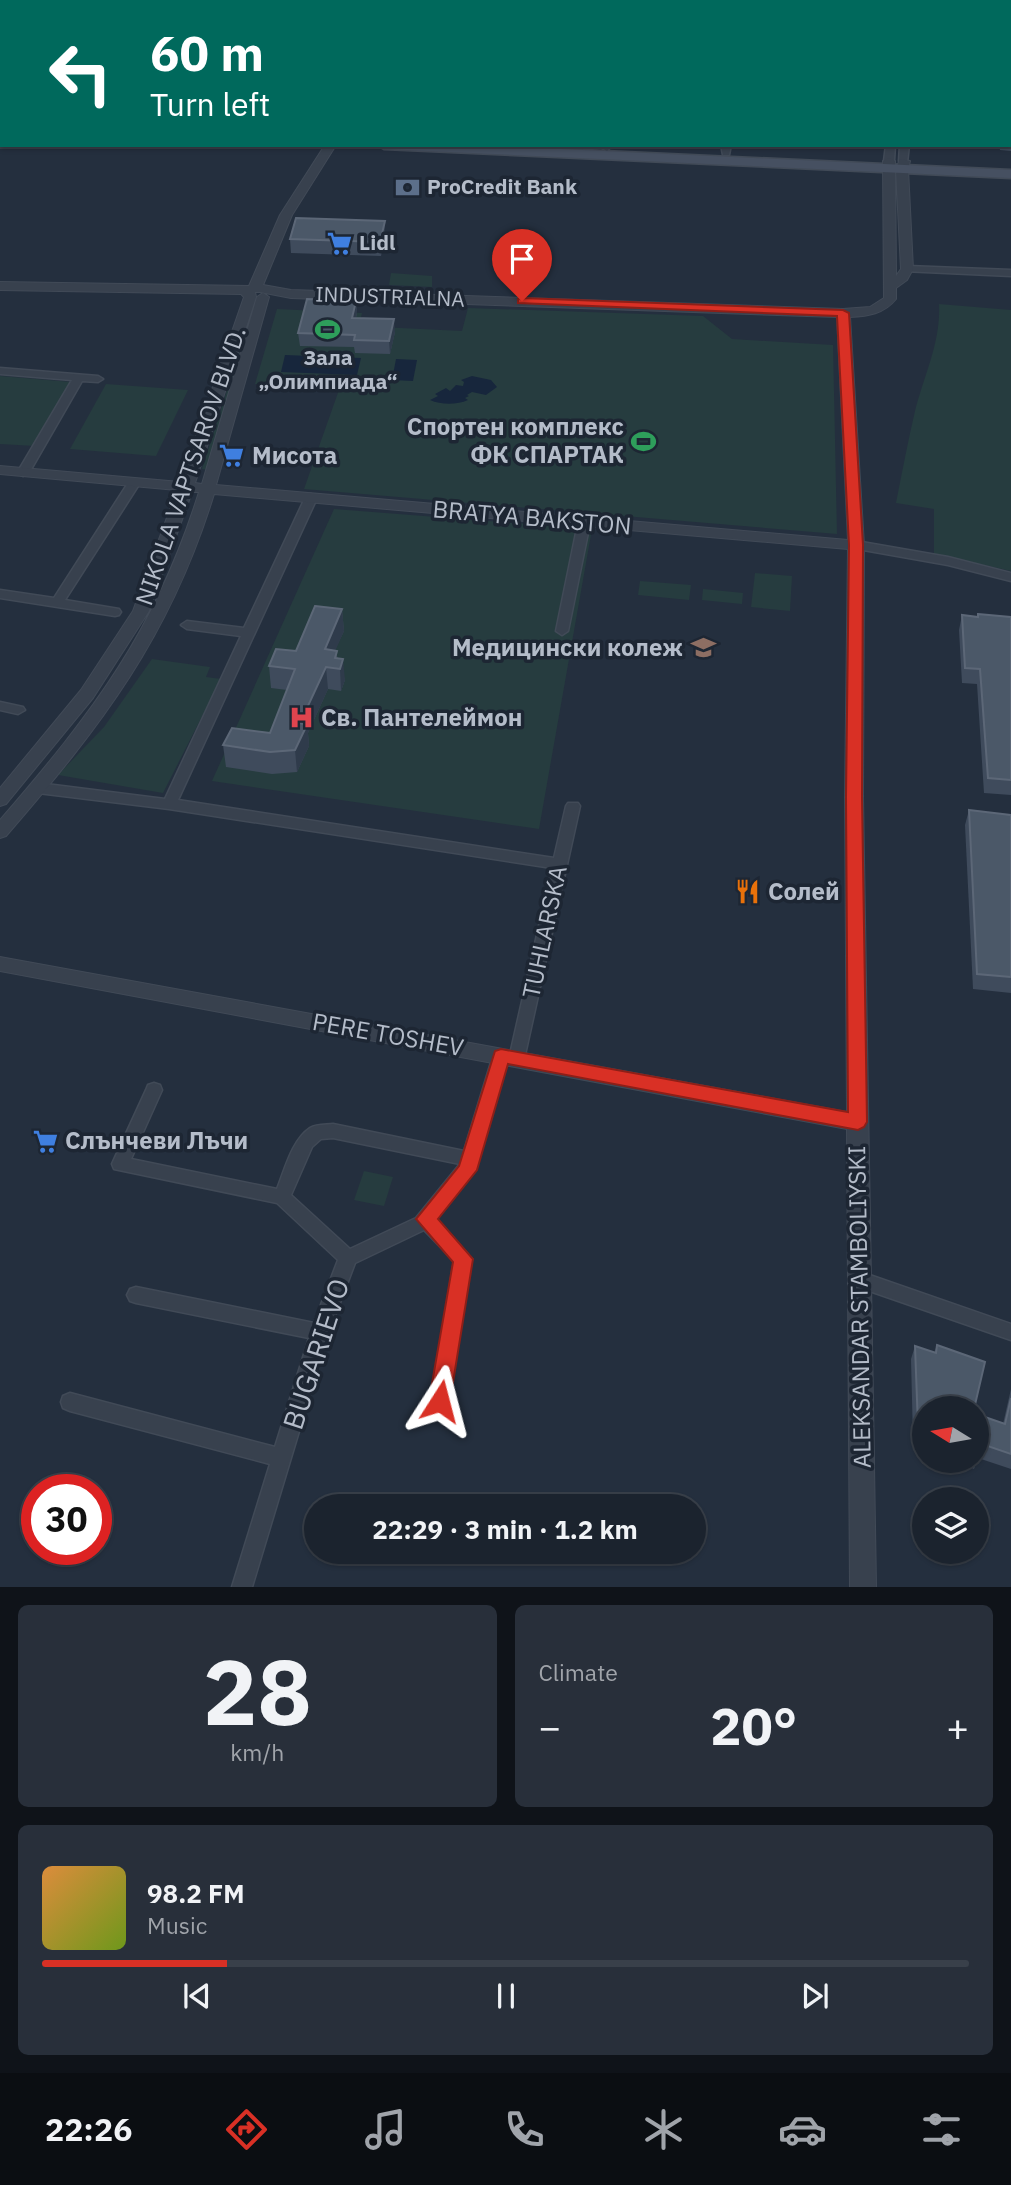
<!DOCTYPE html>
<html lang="en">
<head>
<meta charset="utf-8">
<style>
	:root { --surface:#1b232e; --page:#282f3a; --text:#f1f3f6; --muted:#a0a4aa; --line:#39404a; --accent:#d93025 }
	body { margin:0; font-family:"IBM Plex Sans",sans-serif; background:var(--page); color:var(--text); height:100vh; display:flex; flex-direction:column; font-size:26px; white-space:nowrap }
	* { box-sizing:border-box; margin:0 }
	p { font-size:23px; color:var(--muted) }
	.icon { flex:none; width:38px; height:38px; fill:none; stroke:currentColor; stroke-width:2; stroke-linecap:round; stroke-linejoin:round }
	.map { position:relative; height:1587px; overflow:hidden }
	.drawer { display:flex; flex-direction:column; gap:18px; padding:18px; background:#0f1319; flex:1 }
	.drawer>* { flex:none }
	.banner { position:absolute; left:0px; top:0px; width:1012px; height:147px; box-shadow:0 2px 5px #0004,0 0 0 2px var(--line); background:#00695c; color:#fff; overflow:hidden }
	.needle { width:46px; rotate:281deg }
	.controls { position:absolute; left:912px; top:1396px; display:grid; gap:14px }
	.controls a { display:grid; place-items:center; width:77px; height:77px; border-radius:50%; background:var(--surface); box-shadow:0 2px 5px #0004,0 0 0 2px var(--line); font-size:35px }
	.speed { position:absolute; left:21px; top:1474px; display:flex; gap:14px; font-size:35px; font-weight:700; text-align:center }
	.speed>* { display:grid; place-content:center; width:91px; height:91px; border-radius:50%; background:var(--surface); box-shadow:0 2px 5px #0004,0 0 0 2px var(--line); line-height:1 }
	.speed .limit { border:10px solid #d22; background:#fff; color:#111 }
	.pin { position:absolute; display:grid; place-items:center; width:60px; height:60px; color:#fff; margin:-72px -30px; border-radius:50% 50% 50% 0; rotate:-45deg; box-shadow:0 0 7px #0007 }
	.pin .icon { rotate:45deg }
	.me { position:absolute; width:77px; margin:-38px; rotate:9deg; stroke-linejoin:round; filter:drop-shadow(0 0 5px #0008) }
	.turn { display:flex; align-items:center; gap:24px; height:147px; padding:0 35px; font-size:32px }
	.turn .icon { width:91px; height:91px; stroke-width:2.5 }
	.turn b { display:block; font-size:49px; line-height:60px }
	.big { font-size:52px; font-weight:700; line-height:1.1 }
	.drawer .tile { flex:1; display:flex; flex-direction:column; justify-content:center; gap:10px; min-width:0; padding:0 24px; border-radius:10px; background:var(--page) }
	.drawer .dial { align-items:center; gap:0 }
	.dial b { font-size:91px; line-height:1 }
	.song { display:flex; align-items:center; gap:21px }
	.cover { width:84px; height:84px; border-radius:10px; background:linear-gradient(135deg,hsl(30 70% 55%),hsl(80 70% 35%)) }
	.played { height:7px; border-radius:4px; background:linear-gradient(90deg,var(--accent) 20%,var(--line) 20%) }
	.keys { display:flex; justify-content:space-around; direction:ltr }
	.heat { display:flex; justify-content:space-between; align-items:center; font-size:38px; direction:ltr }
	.drawer .tiles { flex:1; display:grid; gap:18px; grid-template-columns:1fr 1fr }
	.tile:last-child { grid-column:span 2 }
	.trip { position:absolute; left:304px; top:1494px; width:402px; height:70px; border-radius:35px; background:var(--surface); box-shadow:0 2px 5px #0004,0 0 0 2px var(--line); font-weight:700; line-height:70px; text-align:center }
	.tab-bar { display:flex; height:112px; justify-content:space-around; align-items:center; background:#0b0e12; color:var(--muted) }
	.tab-bar .icon { width:49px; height:49px }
	.tab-bar .current { color:var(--accent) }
	.tab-bar b { font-size:32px; color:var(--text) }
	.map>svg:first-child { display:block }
</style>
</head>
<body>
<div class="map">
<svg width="1011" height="1587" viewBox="0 0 1011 1587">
	<rect width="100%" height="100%" fill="#242f3e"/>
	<g fill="#263c3f">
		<path d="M391,273l41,3v11l-43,-2z"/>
		<path d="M939,304l72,6v261l-77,-17v-45l-38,-6c6,-31 12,-62 19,-92 9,-36 26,-69 24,-107z"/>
		<path d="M468,308l235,8 29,23 101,6 4,189 -533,-45 36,-102 -85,-3 22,-75 85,4 -3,13 103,5z"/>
		<path d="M252,312h6l-49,158 -7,-1z"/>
		<path d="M0,376l71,6 -36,64 -35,-2z"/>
		<path d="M106,384l82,6 -32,66 -86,-7z"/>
		<path d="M334,509l258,20 -53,300 -327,-48z"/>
		<path d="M755,573l37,3 -2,35 -39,-4z"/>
		<path d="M640,581l51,4 -2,15 -51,-5z"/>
		<path d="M703,589l40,4 -1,11 -40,-4z"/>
		<path d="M152,659l58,8 -4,10 15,2 -58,114 -105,-18 46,-48z"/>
		<path d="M364,1171l29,6 -9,29 -30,-6z"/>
	</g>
	<g fill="#17263c">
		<path d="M285,355l76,3 -4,17 -76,-3z"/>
		<path d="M396,359l21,1 -4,21 -21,-1z"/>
		<path d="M472,376l19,4 6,7 -11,8 -14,-3 -5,3 2,1 -4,2 3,2c-11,5 -27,5 -38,0l8,-4 -3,-2 11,-6 4,3 6,-6 7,1 1,-4 -3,-2z"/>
	</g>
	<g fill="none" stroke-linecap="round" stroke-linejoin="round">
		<defs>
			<g id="minor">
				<path d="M626,0h8l-9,2z"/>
				<rect x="725" y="0" width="8" height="2"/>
				<rect x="929" y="0" width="8" height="2"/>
				<path d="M603,145h9l-5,6 -5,-3z"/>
				<path d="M721,145h10l-2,10h-6z"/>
				<path d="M886,145h9l-1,16 -5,3 -5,-3z"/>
				<path d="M900,145h9l-2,18 -8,-2z"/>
				<path d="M907,266l104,4v6l-108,-5v-4z"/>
				<path d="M0,368l98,8 5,3 -5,3 -16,-1 -53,92 -6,3 -6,-3 55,-93 -72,-6z"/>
				<path d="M134,480l6,3 -75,117 54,9 2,3 -2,3 -4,1 -115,-18v-8l54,8 74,-115z"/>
				<path d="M311,494l6,4 -139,302 376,58 12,-52 2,-3h10l2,3 -57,258 -6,1 -6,-1 -2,-5 43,-191 -383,-59 -131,-16 -7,-5 7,-5 127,16 76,-163 -54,-7 -6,-4 6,-4 57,7 61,-130z"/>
				<path d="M584,519l6,4 -22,108 -6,4 -6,-4 22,-108z"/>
				<path d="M856,541l92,16 63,16v8l-63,-16 -96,-17 -2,-3z"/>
				<path d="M0,702l23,5 2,3 -7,4 -18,-4z"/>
				<path d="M501,1050l6,1 2,5 -34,114 -39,49 36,40 -25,148 -7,3 -7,-3 -2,-6 23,-140 -30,-31 -69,33 -26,69 -77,255h-20l38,-123 -200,-53 -7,-3 -2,-6 2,-6 7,-3 205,54 34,-109 -173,-35 -6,-2 -3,-6 3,-6 6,-2 178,36 24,-63 -61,-57 -163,-34 -2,-5 34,-74 2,-5 6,-2 6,2 2,5 -31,69 146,30c8,-20 15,-49 33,-61 7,-4 16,-3 23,-4l131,27 29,-95 2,-5zM333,1138l127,26 -44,54 -66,31 -59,-54 21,-48 9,-8z"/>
				<path d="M861,1272l150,52v16l-156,-54 -3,-6 3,-6z"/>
			</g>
			<path id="tertiary" d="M325,145h11l-44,70 -29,70 28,5 552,19 27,-2 14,-9 -1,-137 6,-3 6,3 1,115 5,-7 -5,-100 4,-10 10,2 -2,8 5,100 -6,11 -11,8v11c-12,15 -28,17 -46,18l14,228 -1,252 13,790h-26l-3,-458 -847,-158v-14l847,155 -2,-315 3,-248 -634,-55c-44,143 -112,231 -208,342l-6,2v-18c93,-107 156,-190 199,-328h-7l-43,119 -56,87 -87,106 -6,2v-18l81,-98 52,-79 44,-121 -177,-16v-8l180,16 64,-185 -3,-3 -241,-4v-8l249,4 31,-71zM255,292h5l31,6 546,19 11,223 -632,-55 53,-188 -6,-4 -6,4 -55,187 -7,-1 61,-186z"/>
			<g id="secondary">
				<rect x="0" y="119" width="2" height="8"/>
				<path d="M377,145h100l534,25v8l-627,-29z"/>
			</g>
		</defs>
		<use href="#minor" stroke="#414a57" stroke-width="3"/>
		<use href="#tertiary" stroke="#414a57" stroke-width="2"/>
		<use href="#secondary" stroke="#414a57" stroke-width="3"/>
		<use href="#minor" fill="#38414e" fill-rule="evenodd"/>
		<use href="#tertiary" fill="#38414e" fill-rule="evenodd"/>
		<use href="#secondary" fill="#465061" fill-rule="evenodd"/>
		<defs>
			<path id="rail" d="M176,2l6,-2"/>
		</defs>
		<use href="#rail" stroke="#5a6575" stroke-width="4.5"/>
		<use href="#rail" stroke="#1d2633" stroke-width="2.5" stroke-dasharray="7" stroke-linecap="butt"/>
	</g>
	<g fill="#3f4b5c">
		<path d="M1010,125h1v26l-11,-1 -1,-5h11z"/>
		<path d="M385,234l-4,22 -90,-3 -1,-14z"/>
		<path d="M356,301l1,12 -1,5 39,14 -5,22 -35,-1 -1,-6 -54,-1 -2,-13z"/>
		<path d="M342,609l2,22 -9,19 10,30 -4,11 -13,-2 -20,44 1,13 -12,26 -25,2 -46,-7 -3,-22 47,-12 17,-43 -16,-2 -2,-22 27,-15z"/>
		<path d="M978,614l33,3v178l-27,-2 -7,-109 -15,-1 -3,-53 3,-15 16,2z"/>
		<path d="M969,810l42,5v178l-38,-4 -8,-164z"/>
		<path d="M937,1345l48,17 -61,47v35l-11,-5 -2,-80 4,-13 19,7z"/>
		<path d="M1011,1389v80l-33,-11 -4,11 -15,-8h17v-47l27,10z"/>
	</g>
	<g fill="#2f3b4b">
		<path d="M385,221v13l-4,22 -1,-14z"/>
		<path d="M356,301l1,12 -4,17 -1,-12z"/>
		<path d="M394,319l1,13 -5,22 -1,-13z"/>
		<path d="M342,609l2,22 -16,36 -3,-18z"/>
		<path d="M343,659l2,21 -4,11 -1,-22z"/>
		<path d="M326,667l2,22 -20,44 1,13 -12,26 -2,-22 5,-27z"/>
	</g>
	<g fill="#4b5868" stroke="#5c6777" stroke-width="2">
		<rect x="1010" y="125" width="1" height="16"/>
		<path d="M296,218l89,3 -5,21 -90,-3z"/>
		<path d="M307,299l49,2 -4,17 42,1 -5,22 -35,-1 1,-5 -57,-2z"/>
		<path d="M315,606l27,3 -17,40 12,2 -2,7 8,1 -3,10 -14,-2 -26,56 7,2 -12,25 -25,2 -47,-7 9,-17 38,5 25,-64 -26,-3 7,-17 20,2z"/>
		<path d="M978,614l33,3v163l-23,-2 -8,-109 -15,-1 -3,-53 16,2z"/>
		<path d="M969,810l42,5v162l-34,-3z"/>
		<path d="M937,1345l48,17 -11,47h-50v20l-6,-3 -3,-80 21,7z"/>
		<path d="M1011,1398v56l-29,-10 -3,11 -3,-1v-40l29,10z"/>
	</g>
	<path fill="#d93025" stroke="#8d1f18" stroke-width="2" d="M522,298l321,12 6,3 14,232 -1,252 5,325 -3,5 -6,3 -350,-66 -31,106 -39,49 35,40 -23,142 -3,7 -7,3 -8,-3 -3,-7 24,-139 -37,-43 43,-53 36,-115 6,-2 347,63 -2,-315 3,-252 -12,-229 -319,-13v-4z"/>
	<defs>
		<symbol id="bank-bare" viewBox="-9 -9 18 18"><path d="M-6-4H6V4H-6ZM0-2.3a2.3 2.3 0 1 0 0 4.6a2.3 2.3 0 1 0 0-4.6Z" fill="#5c6f8a" stroke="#1d2633" stroke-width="2.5" paint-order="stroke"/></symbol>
		<symbol id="supermarket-bare" viewBox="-9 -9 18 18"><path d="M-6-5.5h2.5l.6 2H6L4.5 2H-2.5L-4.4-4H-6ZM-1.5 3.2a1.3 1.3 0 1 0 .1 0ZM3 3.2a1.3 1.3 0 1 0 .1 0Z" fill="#3f7fe0" stroke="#1d2633" stroke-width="2.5" paint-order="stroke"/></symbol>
		<symbol id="stadium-bare" viewBox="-9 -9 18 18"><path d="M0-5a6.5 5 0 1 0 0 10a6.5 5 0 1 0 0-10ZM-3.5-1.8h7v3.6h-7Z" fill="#2e9e5b" stroke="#1d2633" stroke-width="2.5" paint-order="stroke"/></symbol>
		<symbol id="university-bare" viewBox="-9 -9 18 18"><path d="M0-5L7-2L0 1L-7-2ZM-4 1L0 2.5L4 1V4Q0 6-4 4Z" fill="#8d6e63" stroke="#1d2633" stroke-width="2.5" paint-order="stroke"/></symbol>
		<symbol id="hospital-bare" viewBox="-9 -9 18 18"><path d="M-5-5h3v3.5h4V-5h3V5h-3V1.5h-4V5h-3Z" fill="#e0444e" stroke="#1d2633" stroke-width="2.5" paint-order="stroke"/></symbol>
		<symbol id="restaurant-bare" viewBox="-9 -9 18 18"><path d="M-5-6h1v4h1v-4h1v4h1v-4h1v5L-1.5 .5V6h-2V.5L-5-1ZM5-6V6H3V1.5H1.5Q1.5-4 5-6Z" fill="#e8710a" stroke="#1d2633" stroke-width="2.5" paint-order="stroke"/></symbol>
	</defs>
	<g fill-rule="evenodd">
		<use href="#bank-bare" x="390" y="170" width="35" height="35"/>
		<use href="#supermarket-bare" x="322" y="226" width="35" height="35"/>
		<use href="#stadium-bare" x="310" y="312" width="35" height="35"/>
		<use href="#stadium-bare" x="626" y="424" width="35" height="35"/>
		<use href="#supermarket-bare" x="214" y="438" width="35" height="35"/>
		<use href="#university-bare" x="686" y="630" width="35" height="35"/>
		<use href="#hospital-bare" x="284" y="700" width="35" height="35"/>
		<use href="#restaurant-bare" x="730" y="874" width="35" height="35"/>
		<use href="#supermarket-bare" x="28" y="1124" width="35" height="35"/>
	</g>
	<g text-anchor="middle" stroke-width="7" stroke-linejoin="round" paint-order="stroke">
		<g font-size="21" font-weight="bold" fill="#b4bcc9" stroke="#1d2633" text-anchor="start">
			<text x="427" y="194">ProCredit Bank</text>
			<text x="359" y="250">Lidl</text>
			<text x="328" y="365" text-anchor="middle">Зала<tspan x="328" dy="24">„Олимпиада“</tspan></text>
		</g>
		<g font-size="21" fill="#b4bcc9" stroke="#1d2633">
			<text transform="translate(390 297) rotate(2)" y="7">INDUSTRIALNA</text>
		</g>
		<g font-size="24" font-weight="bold" fill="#b4bcc9" stroke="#1d2633" text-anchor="start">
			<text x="624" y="435" text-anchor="end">Спортен комплекс<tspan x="624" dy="28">ФК СПАРТАК</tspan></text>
			<text x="252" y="464">Мисота</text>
			<text x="683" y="656" text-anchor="end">Медицински колеж</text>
			<text x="321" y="726">Св. Пантелеймон</text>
			<text x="768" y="900">Солей</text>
			<text x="65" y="1149">Слънчеви Лъчи</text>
		</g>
		<g font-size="24" fill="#b4bcc9" stroke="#1d2633">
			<text transform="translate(191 466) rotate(-71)" y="8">NIKOLA VAPTSAROV BLVD.</text>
			<text transform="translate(532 518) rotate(5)" y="8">BRATYA BAKSTON</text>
			<text transform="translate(545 932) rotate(-78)" y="8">TUHLARSKA</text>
			<text transform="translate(388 1035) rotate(10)" y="8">PERE TOSHEV</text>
			<text transform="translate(860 1307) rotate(-91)" y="8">ALEKSANDAR STAMBOLIYSKI</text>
		</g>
		<g font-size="28" fill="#b4bcc9" stroke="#1d2633">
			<text transform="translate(316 1354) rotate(-72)" y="10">BUGARIEVO</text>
		</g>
	</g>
</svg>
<div class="controls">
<a><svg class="needle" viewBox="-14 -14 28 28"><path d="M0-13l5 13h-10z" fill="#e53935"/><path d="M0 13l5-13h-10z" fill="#a0a4aa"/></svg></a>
<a><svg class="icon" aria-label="layers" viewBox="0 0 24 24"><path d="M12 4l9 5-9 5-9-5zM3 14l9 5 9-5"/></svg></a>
</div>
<div class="speed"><div class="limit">30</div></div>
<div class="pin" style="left:522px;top:301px;background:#d93025"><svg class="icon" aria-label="arrive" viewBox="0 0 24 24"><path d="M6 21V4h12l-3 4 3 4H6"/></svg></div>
<svg class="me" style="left:440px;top:1401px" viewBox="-20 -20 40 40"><path d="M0-17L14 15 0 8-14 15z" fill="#d93025" stroke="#fff" stroke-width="4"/></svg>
<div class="trip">22:29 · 3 min · 1.2 km</div>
<div class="banner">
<div class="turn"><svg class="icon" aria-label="left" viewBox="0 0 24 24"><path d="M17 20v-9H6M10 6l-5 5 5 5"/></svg><div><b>60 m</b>Turn left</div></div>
</div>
</div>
<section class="drawer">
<div class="tiles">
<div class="tile dial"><b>28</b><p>km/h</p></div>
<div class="tile"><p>Climate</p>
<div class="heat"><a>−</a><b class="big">20°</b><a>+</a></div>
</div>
<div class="tile">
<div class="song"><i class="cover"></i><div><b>98.2 FM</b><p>Music</p></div></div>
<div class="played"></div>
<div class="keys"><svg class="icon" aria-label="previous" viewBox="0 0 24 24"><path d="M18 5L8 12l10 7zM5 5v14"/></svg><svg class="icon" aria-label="pause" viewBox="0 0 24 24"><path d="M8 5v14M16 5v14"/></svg><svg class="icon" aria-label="next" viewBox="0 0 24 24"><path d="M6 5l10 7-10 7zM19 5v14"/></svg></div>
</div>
</div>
</section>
<nav class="tab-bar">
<b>22:26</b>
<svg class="icon current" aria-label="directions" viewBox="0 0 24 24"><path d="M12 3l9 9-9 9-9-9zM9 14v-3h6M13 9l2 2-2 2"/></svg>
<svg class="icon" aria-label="music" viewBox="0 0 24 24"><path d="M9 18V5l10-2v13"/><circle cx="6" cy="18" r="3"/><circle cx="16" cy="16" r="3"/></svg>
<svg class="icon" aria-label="phone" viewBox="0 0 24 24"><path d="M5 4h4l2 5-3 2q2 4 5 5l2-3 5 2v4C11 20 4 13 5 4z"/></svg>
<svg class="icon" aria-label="climate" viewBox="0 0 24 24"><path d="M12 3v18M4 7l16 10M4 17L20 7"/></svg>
<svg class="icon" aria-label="car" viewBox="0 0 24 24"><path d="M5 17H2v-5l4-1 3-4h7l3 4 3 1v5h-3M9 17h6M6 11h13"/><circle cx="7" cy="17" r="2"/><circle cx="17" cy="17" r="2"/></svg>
<svg class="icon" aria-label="filters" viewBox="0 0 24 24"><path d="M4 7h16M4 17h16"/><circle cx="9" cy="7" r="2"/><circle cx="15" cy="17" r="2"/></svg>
</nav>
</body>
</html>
